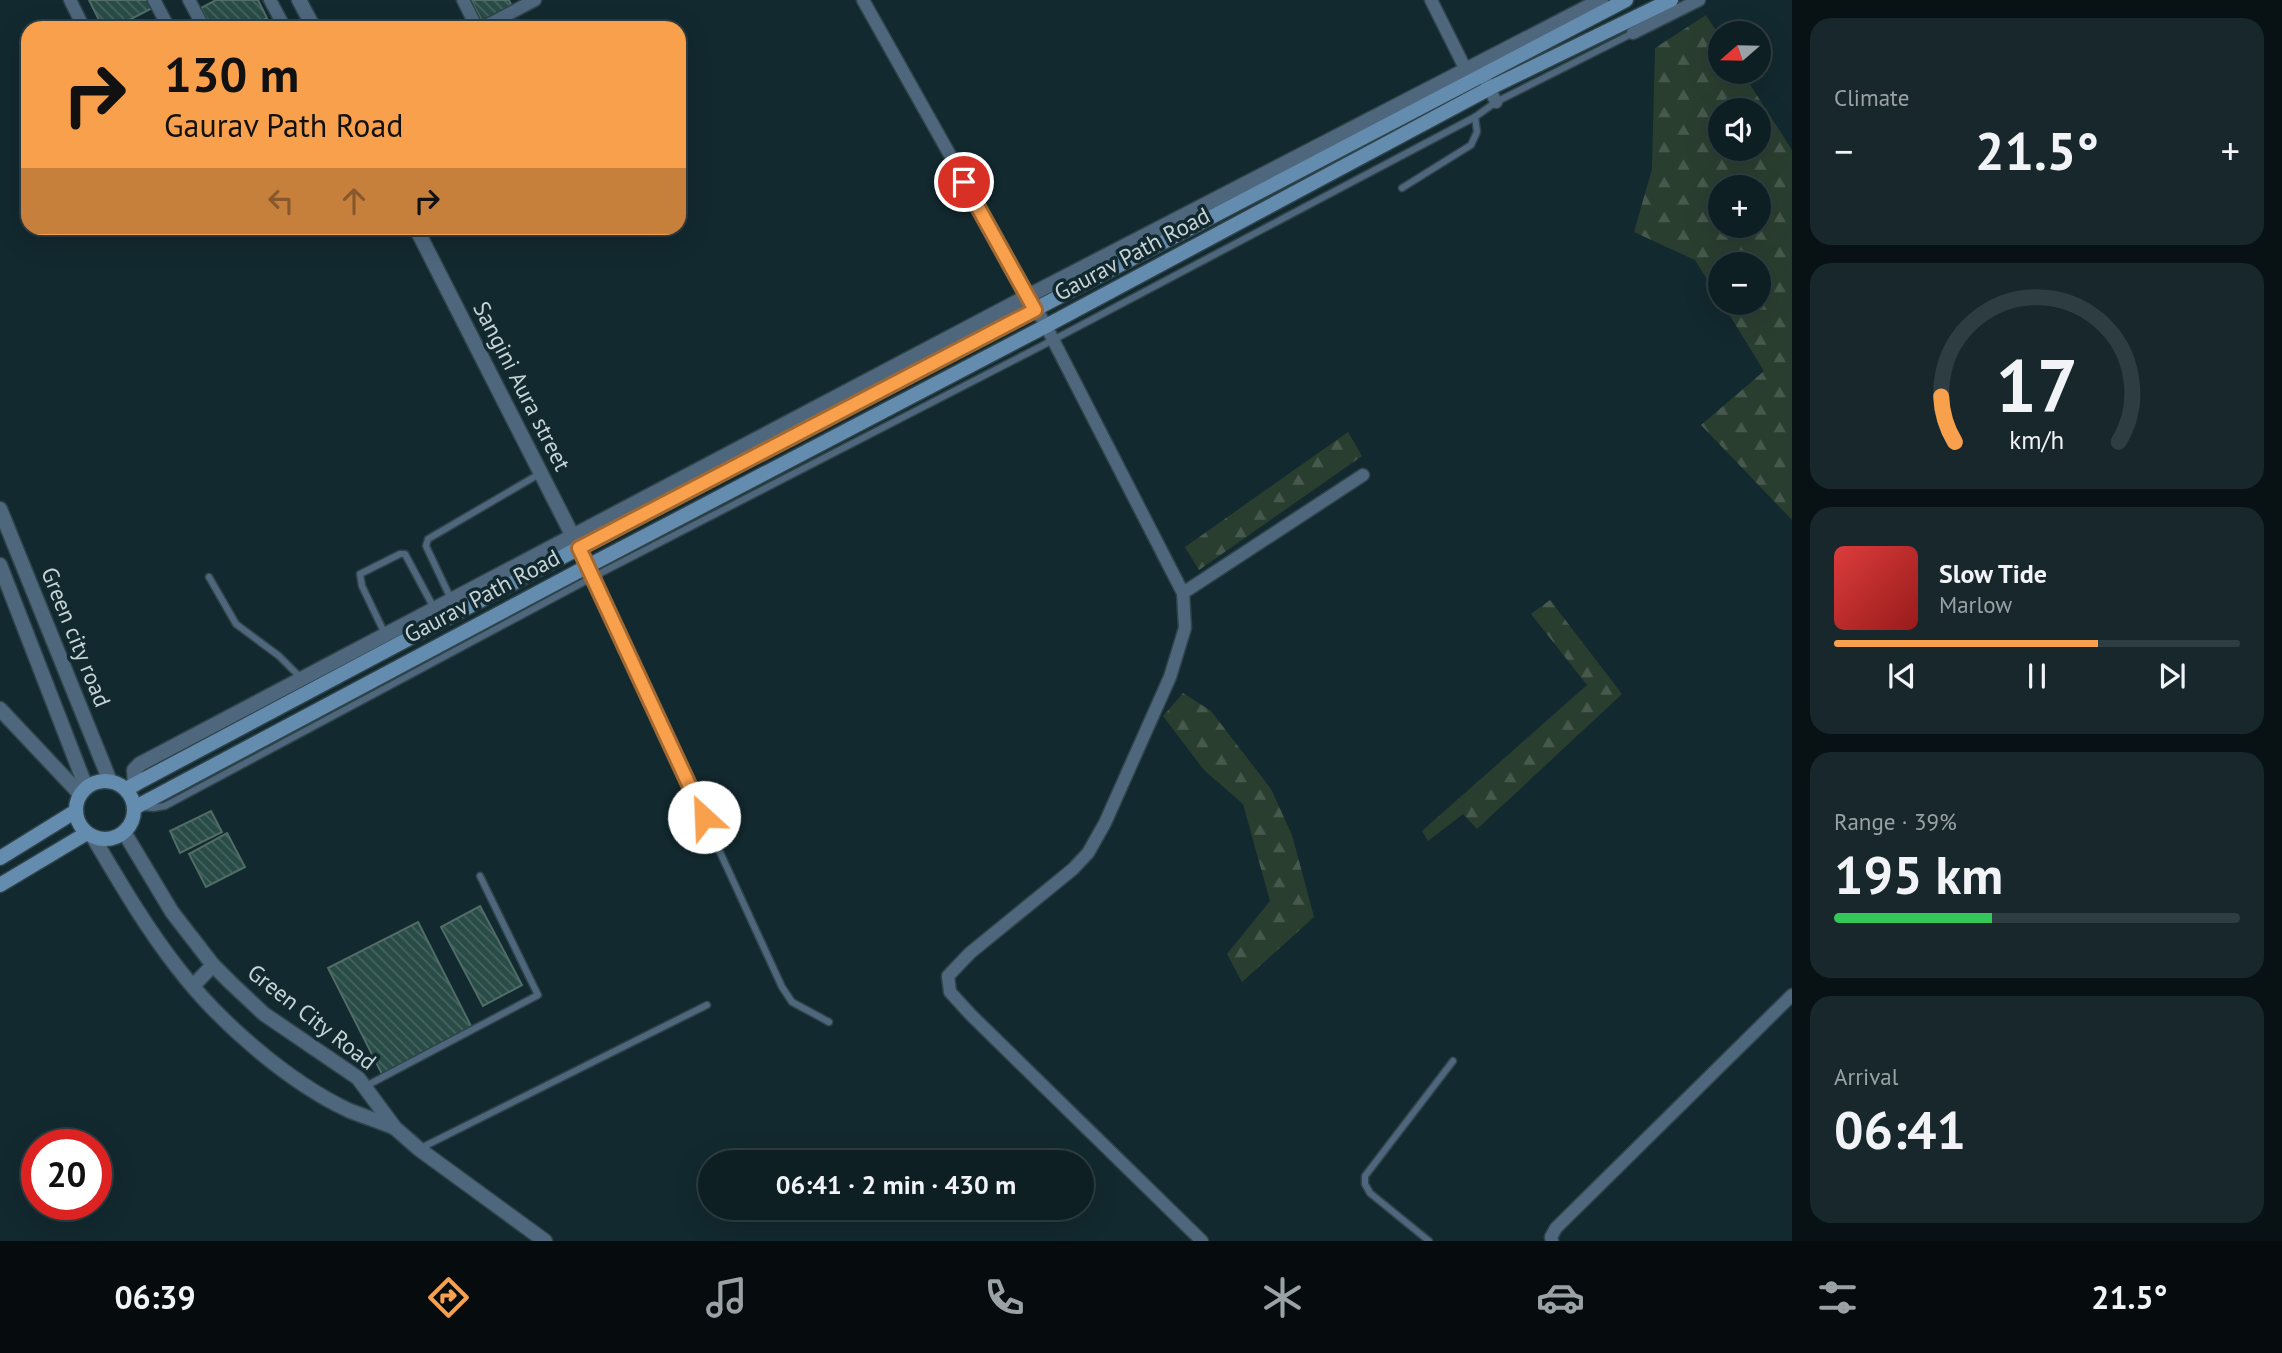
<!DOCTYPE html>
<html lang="en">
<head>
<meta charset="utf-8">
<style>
	:root { --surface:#0e1f23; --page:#17272b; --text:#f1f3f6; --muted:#9ba2a6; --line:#2e3d41; --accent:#f9a04c }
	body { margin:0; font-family:"PT Sans",sans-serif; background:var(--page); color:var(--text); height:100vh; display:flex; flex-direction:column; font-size:26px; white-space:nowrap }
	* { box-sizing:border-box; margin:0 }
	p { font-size:23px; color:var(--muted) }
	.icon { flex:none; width:38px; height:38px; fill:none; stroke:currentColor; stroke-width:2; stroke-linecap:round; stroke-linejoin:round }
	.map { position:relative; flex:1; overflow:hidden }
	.details { display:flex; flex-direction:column; gap:18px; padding:18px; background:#081113; width:490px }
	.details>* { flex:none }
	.hud { position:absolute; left:21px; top:21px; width:665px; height:214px; border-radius:21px; box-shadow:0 7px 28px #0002,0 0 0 2px var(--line); background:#f9a04c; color:#111; overflow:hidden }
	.needle { width:46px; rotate:250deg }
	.buttons { position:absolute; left:1708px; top:21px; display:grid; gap:14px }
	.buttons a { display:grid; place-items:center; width:63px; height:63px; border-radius:50%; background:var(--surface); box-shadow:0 7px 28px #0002,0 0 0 2px var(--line); font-size:35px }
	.speed { position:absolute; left:21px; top:1129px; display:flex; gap:14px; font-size:35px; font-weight:700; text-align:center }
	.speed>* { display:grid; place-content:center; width:91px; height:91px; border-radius:50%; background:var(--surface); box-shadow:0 7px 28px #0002,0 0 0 2px var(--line); line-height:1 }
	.speed .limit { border:10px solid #d22; background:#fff; color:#111 }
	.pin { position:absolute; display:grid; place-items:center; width:60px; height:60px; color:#fff; margin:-30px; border:4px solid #fff; border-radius:50%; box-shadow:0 2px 7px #0007 }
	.me { position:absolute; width:77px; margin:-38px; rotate:335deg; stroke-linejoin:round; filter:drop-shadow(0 0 5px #0008) }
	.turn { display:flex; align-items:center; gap:24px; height:147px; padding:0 28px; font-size:32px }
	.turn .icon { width:91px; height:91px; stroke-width:2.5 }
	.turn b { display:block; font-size:49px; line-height:60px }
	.lanes { display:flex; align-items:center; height:66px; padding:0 28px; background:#0003; justify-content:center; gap:35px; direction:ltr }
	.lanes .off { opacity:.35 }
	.big { font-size:52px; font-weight:600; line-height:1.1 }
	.details .tile { flex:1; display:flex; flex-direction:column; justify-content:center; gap:10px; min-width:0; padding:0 24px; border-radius:21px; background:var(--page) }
	.details .dial { align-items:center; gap:0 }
	.dial svg { height:182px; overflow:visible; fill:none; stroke:var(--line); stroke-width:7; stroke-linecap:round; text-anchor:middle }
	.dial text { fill:var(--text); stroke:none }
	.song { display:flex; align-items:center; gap:21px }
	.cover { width:84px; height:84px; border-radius:10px; background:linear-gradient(135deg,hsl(0 70% 55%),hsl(0 70% 35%)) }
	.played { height:7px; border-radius:4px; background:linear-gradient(90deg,var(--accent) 65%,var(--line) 65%) }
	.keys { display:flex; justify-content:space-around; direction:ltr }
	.heat { display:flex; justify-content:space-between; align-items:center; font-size:38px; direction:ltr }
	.charge { height:10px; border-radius:5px; background:linear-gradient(90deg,#34c759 39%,var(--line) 0) }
	.trip { position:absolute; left:698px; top:1150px; width:396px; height:70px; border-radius:35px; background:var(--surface); box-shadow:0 7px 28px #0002,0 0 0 2px var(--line); font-weight:600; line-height:70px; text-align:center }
	.dock { display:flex; height:112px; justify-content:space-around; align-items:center; background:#060c0e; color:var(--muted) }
	.dock .icon { width:49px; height:49px }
	.dock .selected { color:var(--accent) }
	.dock b { font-size:32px; color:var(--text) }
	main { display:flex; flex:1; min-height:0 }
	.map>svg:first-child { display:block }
</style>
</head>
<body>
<main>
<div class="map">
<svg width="1792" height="1241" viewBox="0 0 1792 1241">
	<defs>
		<pattern id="forest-firs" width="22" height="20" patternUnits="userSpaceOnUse" patternTransform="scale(1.75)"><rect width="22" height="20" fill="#2a3e30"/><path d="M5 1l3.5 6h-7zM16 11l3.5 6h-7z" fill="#47594d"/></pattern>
		<pattern id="building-back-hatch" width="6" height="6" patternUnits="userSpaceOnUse" patternTransform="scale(1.75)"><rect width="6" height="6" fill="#294c47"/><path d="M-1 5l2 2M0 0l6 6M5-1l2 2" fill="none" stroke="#476561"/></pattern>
	</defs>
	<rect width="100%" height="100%" fill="#12292f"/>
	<g fill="url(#forest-firs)" fill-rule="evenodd">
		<path d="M1706,15l14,22v35h22l50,78v370l-91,-95 63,-54 -42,-68h37v-39h-39v36l-25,-40 -61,-28 18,-63 3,-121zM1720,110h39v39h-39zM1720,187h39v39h-39z"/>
		<path d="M1348,432l14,24 -163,114 -14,-23z"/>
		<path d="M1550,600l72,94 -145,135 -14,-15 -35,27 -6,-10 165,-146 -56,-71z"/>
		<path d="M1183,693l28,18 60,78 21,46 22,82 -72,65 -15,-28 43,-53 -27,-97 -39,-34 -41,-54z"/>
	</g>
	<g fill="url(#building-back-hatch)" stroke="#526c67" stroke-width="2">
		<path d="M89,0h61l4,7 -40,21h-11z"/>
		<path d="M216,0h42l9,18 -19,10h-36l-11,-20z"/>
		<path d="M471,0h38l5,11 -30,14z"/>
		<path d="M211,811l11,21 -42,21 -10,-22z"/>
		<path d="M227,833l18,34 -39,20 -17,-33z"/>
		<path d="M480,906l42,79 -39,21 -42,-79z"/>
		<path d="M418,922l54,106 -90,46 -54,-106z"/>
	</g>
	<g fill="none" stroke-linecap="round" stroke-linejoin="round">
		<defs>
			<g id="service">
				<path d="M1402,188l69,-43 6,-13 -2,-15"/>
				<path d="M593,576l189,411 10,15 37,20"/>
				<path d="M209,577l27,47 43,32 22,22"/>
				<path d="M451,599l-25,-53 2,-7 113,-66"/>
				<path d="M385,634l-23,-48 -2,-12 40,-20h5l29,54"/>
				<path d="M143,807l10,1 12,-2 428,-229 460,-237 422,-223 21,-15 137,-69"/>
				<path d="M366,1086l172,-91 -58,-119"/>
				<path d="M421,1148l286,-143"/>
				<path d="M1429,1241l-59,-48 -5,-9v-8l88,-115"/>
			</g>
			<g id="minor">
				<path d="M70,0l14,28"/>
				<path d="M154,0l15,28"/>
				<path d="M189,0l15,28"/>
				<path d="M270,0l15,28"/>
				<path d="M463,0l12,24 7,4 53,-28"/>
				<path d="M863,0l183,326 137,267 2,35 -15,49 -65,146 -17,30 -15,16 -103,84 -22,23 2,16 21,23 231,226"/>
				<path d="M1431,0l35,70 17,5 13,27"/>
				<path d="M1633,33l66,-33"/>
				<path d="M1183,593l180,-118"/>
				<path d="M1552,1241l-1,-4 5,-9 236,-233"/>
			</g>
			<g id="tertiary">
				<path d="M299,0l15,28"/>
				<path d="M416,228l172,338"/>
				<path d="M0,509l110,272"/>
				<path d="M0,565l86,222"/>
				<path d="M0,709l80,85"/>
				<path d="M135,785l-1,-15 6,-6 888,-468 573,-296"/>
				<path d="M124,832l48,80 41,53 18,18 33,31 94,64 37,50 24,21 126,92"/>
				<path d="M93,837c26,44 52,89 84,130 41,54 110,114 171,143 15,6 30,11 45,17"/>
				<path d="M193,986l20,-21"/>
			</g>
			<g id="secondary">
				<circle cx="105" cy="810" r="29"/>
				<path d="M126,789l453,-241 1047,-548"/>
				<path d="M134,808l454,-242 458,-240 444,-238 181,-88"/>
				<path d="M0,858l76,-47"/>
				<path d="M0,885l87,-52"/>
			</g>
		</defs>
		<use href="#service" stroke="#2f444a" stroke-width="9"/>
		<use href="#minor" stroke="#2f444a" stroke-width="15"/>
		<use href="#tertiary" stroke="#2f444a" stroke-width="17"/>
		<use href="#secondary" stroke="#2f444a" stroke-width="17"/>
		<use href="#service" stroke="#4e677d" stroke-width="6"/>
		<use href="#minor" stroke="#4e677d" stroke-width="12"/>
		<use href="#tertiary" stroke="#4e677d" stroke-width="14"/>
		<use href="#secondary" stroke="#648caf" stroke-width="14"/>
	</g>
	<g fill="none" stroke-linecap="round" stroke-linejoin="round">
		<defs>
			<path id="route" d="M704,817l-125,-269 456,-238 -71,-128"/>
		</defs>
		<use href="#route" stroke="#a26831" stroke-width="18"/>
		<use href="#route" stroke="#f9a04c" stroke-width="12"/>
	</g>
	<g text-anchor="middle" stroke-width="7" stroke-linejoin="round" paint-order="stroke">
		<g font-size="23" fill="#c6d4d7" stroke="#12292f">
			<text transform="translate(1132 254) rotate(-28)" y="8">Gaurav Path Road</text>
			<text transform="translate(522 386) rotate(63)" y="8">Sangini Aura street</text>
			<text transform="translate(482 596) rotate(-28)" y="8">Gaurav Path Road</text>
			<text transform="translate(76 637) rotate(68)" y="8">Green city road</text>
			<text transform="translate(312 1017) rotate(38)" y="8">Green City Road</text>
		</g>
	</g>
</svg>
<div class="buttons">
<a><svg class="needle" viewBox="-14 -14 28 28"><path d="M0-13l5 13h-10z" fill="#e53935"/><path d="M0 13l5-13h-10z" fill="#9ba2a6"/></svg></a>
<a><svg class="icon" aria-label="sound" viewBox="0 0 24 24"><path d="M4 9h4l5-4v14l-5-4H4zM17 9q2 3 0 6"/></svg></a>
<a>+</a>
<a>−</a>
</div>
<div class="speed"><div class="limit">20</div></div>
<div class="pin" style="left:964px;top:182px;background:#d93025"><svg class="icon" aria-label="arrive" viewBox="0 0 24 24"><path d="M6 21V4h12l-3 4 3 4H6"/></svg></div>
<svg class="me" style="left:704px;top:817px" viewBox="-20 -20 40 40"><circle r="19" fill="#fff"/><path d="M0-13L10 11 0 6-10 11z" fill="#f9a04c"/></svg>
<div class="trip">06:41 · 2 min · 430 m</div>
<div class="hud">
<div class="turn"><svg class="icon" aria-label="right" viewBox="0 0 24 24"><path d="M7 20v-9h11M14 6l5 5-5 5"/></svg><div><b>130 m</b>Gaurav Path Road</div></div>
<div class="lanes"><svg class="icon off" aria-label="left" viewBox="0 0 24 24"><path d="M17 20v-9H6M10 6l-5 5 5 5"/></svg><svg class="icon off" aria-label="ahead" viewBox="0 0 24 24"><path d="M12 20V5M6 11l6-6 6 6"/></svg><svg class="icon" aria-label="right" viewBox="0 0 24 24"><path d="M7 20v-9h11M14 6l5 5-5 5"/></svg></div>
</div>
</div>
<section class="details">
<div class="tile"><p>Climate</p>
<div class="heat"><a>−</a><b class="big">21.5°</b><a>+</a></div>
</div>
<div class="tile dial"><svg viewBox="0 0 100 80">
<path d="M14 69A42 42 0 1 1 86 69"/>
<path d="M14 69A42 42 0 0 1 8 49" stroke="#f9a04c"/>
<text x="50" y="56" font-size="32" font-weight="700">17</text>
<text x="50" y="72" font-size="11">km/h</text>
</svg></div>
<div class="tile">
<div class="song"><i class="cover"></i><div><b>Slow Tide</b><p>Marlow</p></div></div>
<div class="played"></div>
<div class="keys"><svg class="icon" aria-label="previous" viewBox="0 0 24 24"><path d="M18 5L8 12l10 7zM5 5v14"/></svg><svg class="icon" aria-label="pause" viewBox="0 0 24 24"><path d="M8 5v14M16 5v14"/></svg><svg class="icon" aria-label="next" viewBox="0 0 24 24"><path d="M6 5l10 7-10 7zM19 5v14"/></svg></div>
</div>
<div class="tile"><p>Range · 39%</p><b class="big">195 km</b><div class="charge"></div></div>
<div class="tile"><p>Arrival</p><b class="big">06:41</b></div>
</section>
</main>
<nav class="dock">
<b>06:39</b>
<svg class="icon selected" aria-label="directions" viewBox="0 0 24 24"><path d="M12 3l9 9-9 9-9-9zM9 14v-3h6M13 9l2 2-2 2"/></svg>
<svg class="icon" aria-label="music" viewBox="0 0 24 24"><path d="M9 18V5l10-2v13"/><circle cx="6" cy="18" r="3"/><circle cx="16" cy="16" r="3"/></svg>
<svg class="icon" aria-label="phone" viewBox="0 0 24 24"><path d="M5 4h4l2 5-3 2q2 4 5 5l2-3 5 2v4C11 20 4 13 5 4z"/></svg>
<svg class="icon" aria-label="climate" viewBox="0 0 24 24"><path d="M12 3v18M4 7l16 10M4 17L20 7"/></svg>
<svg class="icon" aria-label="car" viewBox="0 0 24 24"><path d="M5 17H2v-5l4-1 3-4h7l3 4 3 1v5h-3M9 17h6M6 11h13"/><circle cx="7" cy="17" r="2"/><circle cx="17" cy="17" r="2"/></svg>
<svg class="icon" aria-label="filters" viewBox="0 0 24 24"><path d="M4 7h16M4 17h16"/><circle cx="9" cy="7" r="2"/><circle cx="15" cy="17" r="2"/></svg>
<b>21.5°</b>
</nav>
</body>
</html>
